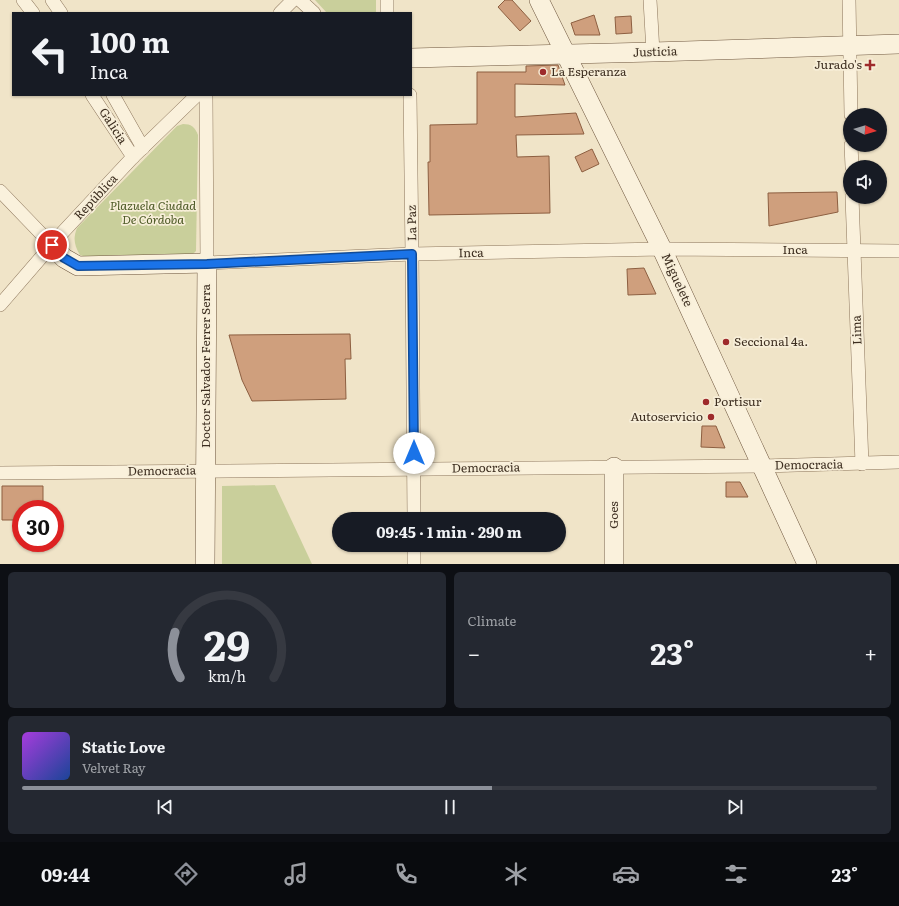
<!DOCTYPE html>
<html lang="en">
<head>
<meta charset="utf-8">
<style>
	:root { --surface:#171b24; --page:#242831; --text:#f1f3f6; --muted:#9ea1a6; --line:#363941; --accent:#8c9099 }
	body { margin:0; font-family:Literata,serif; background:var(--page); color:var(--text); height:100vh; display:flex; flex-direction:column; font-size:15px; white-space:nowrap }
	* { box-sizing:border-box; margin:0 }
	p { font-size:13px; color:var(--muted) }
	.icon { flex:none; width:22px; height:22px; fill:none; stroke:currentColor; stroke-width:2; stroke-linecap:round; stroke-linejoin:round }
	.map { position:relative; height:564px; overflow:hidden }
	.side { display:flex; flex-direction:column; gap:8px; padding:8px; background:#0d0f14; flex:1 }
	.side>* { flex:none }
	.guide { position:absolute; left:12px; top:12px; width:400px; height:84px; border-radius:0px; box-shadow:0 1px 3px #0004; background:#171b24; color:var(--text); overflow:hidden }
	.needle { width:26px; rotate:95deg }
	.buttons { position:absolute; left:843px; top:108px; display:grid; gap:8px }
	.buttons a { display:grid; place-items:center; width:44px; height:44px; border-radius:50%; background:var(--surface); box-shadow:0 1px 3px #0004; font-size:20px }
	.speed { position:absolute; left:12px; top:500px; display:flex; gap:8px; font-size:20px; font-weight:700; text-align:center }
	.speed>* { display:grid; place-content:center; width:52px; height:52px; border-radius:50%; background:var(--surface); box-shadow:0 1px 3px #0004; line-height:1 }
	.speed .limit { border:6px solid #d22; background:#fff; color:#111 }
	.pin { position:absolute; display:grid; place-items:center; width:34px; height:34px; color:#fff; margin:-17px; border:2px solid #fff; border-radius:50%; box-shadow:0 1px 4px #0007 }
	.me { position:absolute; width:44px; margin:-22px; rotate:0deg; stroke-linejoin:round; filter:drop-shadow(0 0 3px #0008) }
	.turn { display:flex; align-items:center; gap:14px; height:84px; padding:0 12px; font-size:18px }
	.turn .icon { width:52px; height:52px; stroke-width:2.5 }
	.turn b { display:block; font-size:28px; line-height:34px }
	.big { font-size:30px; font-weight:700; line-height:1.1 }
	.side .tile { flex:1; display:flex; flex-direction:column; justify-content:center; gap:6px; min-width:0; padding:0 14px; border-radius:6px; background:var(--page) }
	.side .dial { align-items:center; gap:0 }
	.dial svg { height:104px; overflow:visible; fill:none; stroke:var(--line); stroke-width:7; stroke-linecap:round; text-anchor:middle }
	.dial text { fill:var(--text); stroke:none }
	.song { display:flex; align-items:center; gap:12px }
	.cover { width:48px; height:48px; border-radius:6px; background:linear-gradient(135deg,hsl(280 70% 55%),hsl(220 70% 35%)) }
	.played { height:4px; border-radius:2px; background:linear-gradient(90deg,var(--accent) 55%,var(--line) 55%) }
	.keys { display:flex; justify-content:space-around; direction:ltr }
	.heat { display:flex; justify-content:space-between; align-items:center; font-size:22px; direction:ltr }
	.side .tiles { flex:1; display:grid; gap:8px; grid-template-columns:1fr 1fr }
	.tile:last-child { grid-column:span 2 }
	.trip { position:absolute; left:332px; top:512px; width:234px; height:40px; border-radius:20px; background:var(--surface); box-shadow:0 1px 3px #0004; font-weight:700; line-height:40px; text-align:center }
	.tabs { display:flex; height:64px; justify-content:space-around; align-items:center; background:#090b0e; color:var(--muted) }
	.tabs .icon { width:28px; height:28px }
	.tabs .selected { color:var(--accent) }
	.tabs b { font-size:18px; color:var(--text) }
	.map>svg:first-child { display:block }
</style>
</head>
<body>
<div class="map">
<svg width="899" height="564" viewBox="0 0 899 564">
	<rect width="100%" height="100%" fill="#f0e4c8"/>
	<g fill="#c9cf9b">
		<path d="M315,0h61v13h-49z"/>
		<path d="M183,124c8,0 12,3 15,11l-2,116 -3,3 -104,4 -9,-3c-6,-10 -7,-17 -3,-27l100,-102z"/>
		<path d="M275,485l37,79h-90v-78z"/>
	</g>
	<g fill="#cf9f7d" stroke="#8d5f41">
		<path d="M505,0h7l19,21 -11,10 -22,-24z"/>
		<path d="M594,15l6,20h-25l-4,-12z"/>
		<path d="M631,16l1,17 -16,1 -1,-17z"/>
		<path d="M558,65l7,20 -50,-1v33l61,-4 8,21 -68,1 1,22 32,-1 1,57 -121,2 -1,-53h2v-37l47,-1v-52h49v-6z"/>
		<path d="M592,149l7,15 -17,8 -7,-15z"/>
		<path d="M837,192l1,20 -69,14 -1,-33z"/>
		<path d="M644,268l12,26 -28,1 -1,-26z"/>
		<path d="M350,334l1,25h-6l1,40 -94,2 -10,-21 -13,-45z"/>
		<path d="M702,426h14l9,22 -24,-1z"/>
		<path d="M726,482h14l8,15h-22z"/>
		<path d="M2,486h41v23h-22v11h-19z"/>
	</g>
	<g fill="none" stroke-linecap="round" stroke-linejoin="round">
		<defs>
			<g id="street">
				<path d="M23,0l10,13"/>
				<path d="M52,0l9,13"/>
				<path d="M300,0l14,13"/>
				<path d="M387,0v13"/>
				<path d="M650,0l3,52"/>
				<path d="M849,0l2,115"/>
				<path d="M280,13l13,-13"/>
				<path d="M92,95l41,62"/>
				<path d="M113,95l30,53"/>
				<path d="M206,95l1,168 205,-9 250,-5 237,2"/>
				<path d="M410,95l2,159 2,265"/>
				<path d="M851,145l1,22"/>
				<path d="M0,191l52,54"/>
				<path d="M852,197l10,267"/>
				<path d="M0,305l63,-73 70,-75 64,-62"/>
				<path d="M0,473l763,-7 136,-4"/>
				<path d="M414,545v19"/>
			</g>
			<g id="secondary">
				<path d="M539,0l123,249 145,315"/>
				<path d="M411,58l242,-6 246,-8"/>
				<path d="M52,245l12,13 14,8 129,-3 -2,301"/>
				<path d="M614,467v97"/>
			</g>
		</defs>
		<use href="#street" stroke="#8d765c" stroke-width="14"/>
		<use href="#secondary" stroke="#6f573f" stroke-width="20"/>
		<use href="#street" stroke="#faf1dc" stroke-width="13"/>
		<use href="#secondary" stroke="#faf1dc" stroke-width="19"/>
	</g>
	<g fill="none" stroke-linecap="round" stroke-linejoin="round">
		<defs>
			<path id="route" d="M52,245l12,13 14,8 129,-2 205,-10 2,199"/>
		</defs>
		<use href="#route" stroke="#114b97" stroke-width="10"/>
		<use href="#route" stroke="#1a73e8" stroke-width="7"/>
	</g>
	<g fill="#9e2a2b" stroke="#f7eed8" stroke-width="1.5">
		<path d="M868 59h4v4h4v4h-4v4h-4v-4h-4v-4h4z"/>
		<circle cx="543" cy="72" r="4"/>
		<circle cx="726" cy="342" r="4"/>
		<circle cx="706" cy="402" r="4"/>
		<circle cx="711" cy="417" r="4"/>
	</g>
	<g text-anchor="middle" stroke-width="3.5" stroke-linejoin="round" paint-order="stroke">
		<g font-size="12" fill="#3d2e20" stroke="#f7eed8">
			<text transform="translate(655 52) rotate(-2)" y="4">Justicia</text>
			<text transform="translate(113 126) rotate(57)" y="4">Galicia</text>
			<text transform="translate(96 197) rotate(-47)" y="4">República</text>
			<text transform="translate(412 223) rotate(-91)" y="4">La Paz</text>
			<text x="795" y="254">Inca</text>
			<text transform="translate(471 253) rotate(-1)" y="4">Inca</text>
			<text transform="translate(677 280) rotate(65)" y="4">Miguelete</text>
			<text transform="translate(857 330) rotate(-92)" y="4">Lima</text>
			<text transform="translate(206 366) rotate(-90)" y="4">Doctor Salvador Ferrer Serra</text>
			<text transform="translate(809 465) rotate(-1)" y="4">Democracia</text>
			<text transform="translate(486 468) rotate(-1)" y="4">Democracia</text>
			<text transform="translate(162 471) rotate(-1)" y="4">Democracia</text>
			<text transform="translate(614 515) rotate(-90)" y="4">Goes</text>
		</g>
		<g font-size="12" fill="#3d2e20" stroke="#f7eed8" text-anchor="start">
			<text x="862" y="69" text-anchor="end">Jurado's</text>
			<text x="551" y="76">La Esperanza</text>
			<text x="734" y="346">Seccional 4a.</text>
			<text x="714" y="406">Portisur</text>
			<text x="703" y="421" text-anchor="end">Autoservicio</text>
		</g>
		<g font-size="12" font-style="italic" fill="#4d5a26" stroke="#f7eed8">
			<text x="153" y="210">Plazuela Ciudad<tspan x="153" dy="14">De Córdoba</tspan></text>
		</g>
	</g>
</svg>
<div class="buttons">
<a><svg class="needle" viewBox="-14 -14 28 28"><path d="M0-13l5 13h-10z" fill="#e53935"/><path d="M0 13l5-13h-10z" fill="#9ea1a6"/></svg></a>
<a><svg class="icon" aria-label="sound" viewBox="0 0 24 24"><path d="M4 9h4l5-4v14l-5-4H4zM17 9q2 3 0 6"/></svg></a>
</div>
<div class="speed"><div class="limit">30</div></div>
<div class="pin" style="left:52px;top:245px;background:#d93025"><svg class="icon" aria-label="arrive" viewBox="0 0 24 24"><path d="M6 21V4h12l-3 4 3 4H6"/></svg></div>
<svg class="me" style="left:414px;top:453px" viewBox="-20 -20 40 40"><circle r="19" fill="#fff"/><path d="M0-13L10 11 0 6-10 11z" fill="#1a73e8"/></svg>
<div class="trip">09:45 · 1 min · 290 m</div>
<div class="guide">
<div class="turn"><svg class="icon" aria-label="left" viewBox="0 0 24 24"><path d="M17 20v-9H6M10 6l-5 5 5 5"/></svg><div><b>100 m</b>Inca</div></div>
</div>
</div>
<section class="side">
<div class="tiles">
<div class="tile dial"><svg viewBox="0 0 100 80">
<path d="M14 69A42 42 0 1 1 86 69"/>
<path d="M14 69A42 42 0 0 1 10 34" stroke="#8c9099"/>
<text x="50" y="56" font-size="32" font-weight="700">29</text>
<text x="50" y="72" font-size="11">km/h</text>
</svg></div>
<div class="tile"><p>Climate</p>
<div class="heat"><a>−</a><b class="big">23°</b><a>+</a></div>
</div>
<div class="tile">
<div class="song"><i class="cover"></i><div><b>Static Love</b><p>Velvet Ray</p></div></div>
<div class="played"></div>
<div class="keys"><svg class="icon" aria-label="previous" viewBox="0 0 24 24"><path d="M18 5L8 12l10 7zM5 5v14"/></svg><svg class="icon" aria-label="pause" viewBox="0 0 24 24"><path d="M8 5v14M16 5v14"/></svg><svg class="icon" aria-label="next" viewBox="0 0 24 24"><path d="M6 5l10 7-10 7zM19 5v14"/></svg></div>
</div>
</div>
</section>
<nav class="tabs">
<b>09:44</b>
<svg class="icon selected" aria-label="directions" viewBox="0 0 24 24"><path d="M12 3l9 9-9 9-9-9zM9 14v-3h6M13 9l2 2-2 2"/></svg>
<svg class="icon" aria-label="music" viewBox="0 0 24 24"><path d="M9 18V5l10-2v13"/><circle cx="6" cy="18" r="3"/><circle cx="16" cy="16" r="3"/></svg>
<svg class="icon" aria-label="phone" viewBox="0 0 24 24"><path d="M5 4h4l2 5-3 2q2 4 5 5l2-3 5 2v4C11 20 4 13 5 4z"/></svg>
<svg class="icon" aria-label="climate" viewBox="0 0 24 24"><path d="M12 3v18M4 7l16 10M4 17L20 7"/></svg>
<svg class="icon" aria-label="car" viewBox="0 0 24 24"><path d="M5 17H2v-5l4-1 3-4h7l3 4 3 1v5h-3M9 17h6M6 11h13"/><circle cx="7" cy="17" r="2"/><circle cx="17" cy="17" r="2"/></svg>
<svg class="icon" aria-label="filters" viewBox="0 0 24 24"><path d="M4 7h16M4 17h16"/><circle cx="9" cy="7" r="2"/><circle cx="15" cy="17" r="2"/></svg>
<b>23°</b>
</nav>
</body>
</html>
